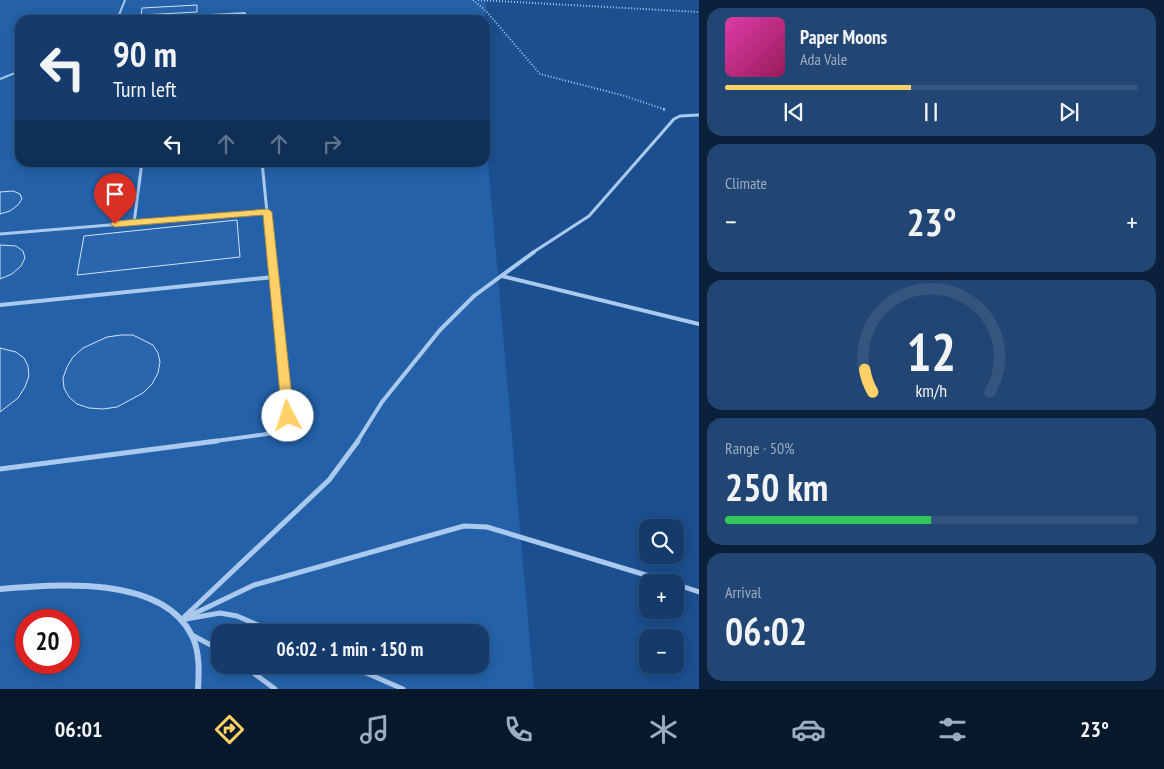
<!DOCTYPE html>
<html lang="en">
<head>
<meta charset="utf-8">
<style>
	:root { --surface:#143b6b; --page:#214673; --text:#f1f3f6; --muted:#9dadc1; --line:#33557e; --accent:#ffd166 }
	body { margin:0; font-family:"PT Sans Narrow",sans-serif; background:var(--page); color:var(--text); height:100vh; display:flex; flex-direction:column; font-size:19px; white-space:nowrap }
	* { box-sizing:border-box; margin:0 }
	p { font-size:16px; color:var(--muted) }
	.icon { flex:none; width:28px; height:28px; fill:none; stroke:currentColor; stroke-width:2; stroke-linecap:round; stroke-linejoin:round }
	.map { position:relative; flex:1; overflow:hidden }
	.sheet { display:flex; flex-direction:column; gap:8px; padding:8px; background:#0b203b; width:465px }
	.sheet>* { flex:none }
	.top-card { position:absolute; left:15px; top:15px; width:475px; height:152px; border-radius:15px; box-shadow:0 2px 12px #0003,0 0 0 1px var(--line); background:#143b6b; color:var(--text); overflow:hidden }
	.fabs { position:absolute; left:639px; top:519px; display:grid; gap:10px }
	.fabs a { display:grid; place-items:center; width:45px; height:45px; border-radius:10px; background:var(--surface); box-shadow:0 2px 12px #0003,0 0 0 1px var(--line); font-size:25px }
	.speed { position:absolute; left:15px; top:609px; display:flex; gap:10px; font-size:25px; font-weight:700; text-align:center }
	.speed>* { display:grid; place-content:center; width:65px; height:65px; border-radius:50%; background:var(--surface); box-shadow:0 2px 12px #0003,0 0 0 1px var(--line); line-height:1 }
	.speed .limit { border:8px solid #d22; background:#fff; color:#111 }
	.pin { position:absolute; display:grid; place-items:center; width:42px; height:42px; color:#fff; margin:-51px -21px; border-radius:50% 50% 50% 0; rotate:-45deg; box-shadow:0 0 5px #0007 }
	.pin .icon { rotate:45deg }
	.me { position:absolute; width:55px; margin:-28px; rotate:355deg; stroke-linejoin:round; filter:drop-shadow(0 0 4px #0008) }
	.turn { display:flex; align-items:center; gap:18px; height:105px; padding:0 15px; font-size:22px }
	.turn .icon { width:65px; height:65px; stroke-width:2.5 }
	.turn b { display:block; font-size:35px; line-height:42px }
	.lanes { display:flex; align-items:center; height:48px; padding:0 15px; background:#0003; justify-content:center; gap:25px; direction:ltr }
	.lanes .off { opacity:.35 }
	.big { font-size:38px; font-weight:600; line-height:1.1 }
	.sheet .tile { flex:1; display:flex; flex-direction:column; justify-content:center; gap:8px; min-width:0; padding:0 18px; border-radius:15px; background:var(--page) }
	.sheet .dial { align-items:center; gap:0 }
	.dial svg { height:130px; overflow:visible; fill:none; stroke:var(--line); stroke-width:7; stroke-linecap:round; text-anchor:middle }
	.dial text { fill:var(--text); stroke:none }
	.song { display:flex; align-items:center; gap:15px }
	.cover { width:60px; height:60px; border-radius:8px; background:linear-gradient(135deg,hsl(320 70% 55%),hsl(330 70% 35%)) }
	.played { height:5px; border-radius:2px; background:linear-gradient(90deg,var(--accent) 45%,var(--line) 45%) }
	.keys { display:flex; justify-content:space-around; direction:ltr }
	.heat { display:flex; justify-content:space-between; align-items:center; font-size:28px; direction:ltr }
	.charge { height:8px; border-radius:4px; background:linear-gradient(90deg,#34c759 50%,var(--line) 0) }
	.trip { position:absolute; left:211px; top:624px; width:278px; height:50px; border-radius:15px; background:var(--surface); box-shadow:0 2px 12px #0003,0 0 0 1px var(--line); font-weight:600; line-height:50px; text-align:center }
	.menu { display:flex; height:80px; justify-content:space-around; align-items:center; background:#08182b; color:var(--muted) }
	.menu .icon { width:35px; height:35px }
	.menu .selected { color:var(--accent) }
	.menu b { font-size:22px; color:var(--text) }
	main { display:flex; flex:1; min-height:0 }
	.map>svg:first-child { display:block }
</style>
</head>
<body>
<main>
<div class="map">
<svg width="699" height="689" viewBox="0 0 699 689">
	<rect width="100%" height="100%" fill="#1b4f8f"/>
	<path fill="#2461a8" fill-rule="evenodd" d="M0,0h487l-3,20h-464v142h465v-34l49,561h-534zM26,620h43v42h-43zM220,632h260v33h-260z"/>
	<g fill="#2a66ad" stroke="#cfe3fa">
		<path d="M197,5v7l-56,3 1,-7z"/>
		<path d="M13,191l7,3 2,5 -4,6 -8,6 -10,3v-22z"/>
		<path d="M237,220l3,37 -163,18 7,-39z"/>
		<path d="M0,245l16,1 7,5 2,7 -4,8 -9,8 -12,5z"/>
		<path d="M121,335h12l20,10 5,8 2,9 -2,11 -6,11 -9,9 -26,14 -14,2 -14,-1 -12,-4 -8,-7 -5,-9 -1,-10 4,-11 6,-10 10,-9 24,-11z"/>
		<path d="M0,348l16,4 8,6 4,8 1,10 -4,11 -7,11 -18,14z"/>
	</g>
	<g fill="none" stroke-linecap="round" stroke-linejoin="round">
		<g stroke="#a9c9ee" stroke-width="2" stroke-dasharray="1 2" stroke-linecap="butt">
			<path d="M473,0l13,11 54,63 85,22 41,14"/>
			<path d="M478,0l221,12"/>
		</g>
		<path stroke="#a9c9ee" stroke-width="2.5" stroke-dasharray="2 3" stroke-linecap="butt" d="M663,109l4,1"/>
		<g stroke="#a9c9ee" stroke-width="2">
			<path d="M117,20l8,-20"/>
			<path d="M125,20l120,-7 1,7"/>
			<path d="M0,79l20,-8"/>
		</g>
		<g stroke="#a9c9ee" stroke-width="3">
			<path d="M262,162l9,91"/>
			<path d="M134,223l8,-61"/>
			<path d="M0,234l268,-22"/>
			<path d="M532,253l57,-37 85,-97 6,-3 19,-1"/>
		</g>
		<g stroke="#a9c9ee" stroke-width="4">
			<path d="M502,276l197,48"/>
			<path d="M0,305l274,-28"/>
			<path d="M208,442l59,-8 14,-5 7,-13 -17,-164"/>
			<path d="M357,442l25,-40 58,-72 34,-34 60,-44"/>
		</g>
		<g stroke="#a9c9ee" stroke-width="5">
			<path d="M0,469l217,-28"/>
			<path d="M675,584l24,8"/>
			<path d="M185,618l69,-33 210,-59 23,1 182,55"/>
			<path d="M186,619l34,-6 17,3 37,16"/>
			<path d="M181,620l148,-140 29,-39"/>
			<path d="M192,635l28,15"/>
			<path d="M243,665l32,24"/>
			<path d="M348,665l55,24"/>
		</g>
		<path stroke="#a9c9ee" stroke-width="6" d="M0,589c56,-5 163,-14 192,47 8,16 7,36 6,53"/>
	</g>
	<path fill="#ffd166" stroke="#a68842" d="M268,209l4,3 22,204 -2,4 -4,2 -5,-2 -1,-4 -19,-201 -148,12 -5,-3 5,-3z"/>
</svg>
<div class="fabs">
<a><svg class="icon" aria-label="search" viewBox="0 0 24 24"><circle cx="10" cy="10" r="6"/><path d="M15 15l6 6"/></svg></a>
<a>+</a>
<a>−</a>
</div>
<div class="speed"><div class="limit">20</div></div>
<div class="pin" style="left:115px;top:224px;background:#d93025"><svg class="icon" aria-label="arrive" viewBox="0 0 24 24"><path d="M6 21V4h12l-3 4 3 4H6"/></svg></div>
<svg class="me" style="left:288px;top:416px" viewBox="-20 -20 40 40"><circle r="19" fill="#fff"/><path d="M0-13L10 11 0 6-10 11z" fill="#ffd166"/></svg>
<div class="trip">06:02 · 1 min · 150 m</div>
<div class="top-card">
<div class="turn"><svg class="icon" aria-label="left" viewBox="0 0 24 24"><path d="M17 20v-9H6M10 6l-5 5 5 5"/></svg><div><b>90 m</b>Turn left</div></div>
<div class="lanes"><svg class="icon" aria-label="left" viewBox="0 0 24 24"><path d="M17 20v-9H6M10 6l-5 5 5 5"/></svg><svg class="icon off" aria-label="ahead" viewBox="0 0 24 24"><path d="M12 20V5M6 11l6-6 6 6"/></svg><svg class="icon off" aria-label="ahead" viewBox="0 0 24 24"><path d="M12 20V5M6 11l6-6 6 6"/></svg><svg class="icon off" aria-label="right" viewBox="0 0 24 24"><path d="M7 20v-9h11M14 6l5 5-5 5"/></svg></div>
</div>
</div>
<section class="sheet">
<div class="tile">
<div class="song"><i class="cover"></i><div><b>Paper Moons</b><p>Ada Vale</p></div></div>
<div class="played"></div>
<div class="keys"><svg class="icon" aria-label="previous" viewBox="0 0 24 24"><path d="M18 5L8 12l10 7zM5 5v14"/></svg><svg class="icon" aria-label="pause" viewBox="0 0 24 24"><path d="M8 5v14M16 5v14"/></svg><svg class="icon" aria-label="next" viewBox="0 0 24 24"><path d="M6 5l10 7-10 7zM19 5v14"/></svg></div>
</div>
<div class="tile"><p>Climate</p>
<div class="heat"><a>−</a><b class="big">23°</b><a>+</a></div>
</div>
<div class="tile dial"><svg viewBox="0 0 100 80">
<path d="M14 69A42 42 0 1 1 86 69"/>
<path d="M14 69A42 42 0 0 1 9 55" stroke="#ffd166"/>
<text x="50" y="56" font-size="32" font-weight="700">12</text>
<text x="50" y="72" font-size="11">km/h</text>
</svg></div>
<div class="tile"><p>Range · 50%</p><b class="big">250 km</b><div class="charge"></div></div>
<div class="tile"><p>Arrival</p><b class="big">06:02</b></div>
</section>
</main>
<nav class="menu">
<b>06:01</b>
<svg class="icon selected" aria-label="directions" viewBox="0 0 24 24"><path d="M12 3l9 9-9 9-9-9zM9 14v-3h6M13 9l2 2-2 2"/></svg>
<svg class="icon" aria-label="music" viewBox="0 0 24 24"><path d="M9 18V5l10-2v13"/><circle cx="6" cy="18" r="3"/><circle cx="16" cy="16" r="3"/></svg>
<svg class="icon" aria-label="phone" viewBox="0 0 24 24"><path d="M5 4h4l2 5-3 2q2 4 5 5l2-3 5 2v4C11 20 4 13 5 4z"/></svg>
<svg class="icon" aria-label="climate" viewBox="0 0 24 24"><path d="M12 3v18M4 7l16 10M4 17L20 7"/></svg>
<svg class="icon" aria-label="car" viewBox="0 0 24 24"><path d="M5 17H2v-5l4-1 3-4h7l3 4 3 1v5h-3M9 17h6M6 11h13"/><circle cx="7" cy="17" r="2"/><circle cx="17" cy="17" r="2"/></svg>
<svg class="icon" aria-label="filters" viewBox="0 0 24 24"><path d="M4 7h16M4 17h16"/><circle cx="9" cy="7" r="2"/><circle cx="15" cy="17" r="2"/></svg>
<b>23°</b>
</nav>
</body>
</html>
